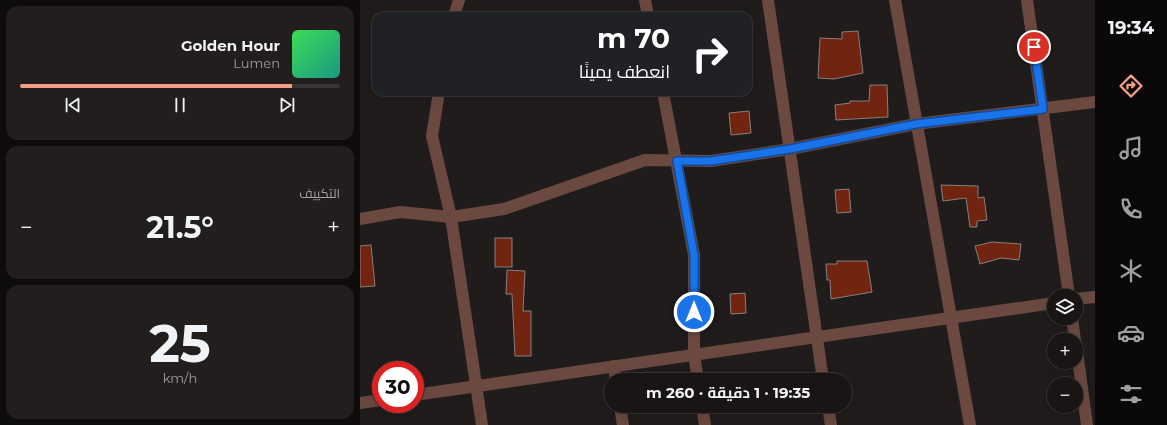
<!DOCTYPE html>
<html lang="ar">
<head>
<meta charset="utf-8">
<style>
	:root { --surface:#181514; --page:#211e1d; --text:#f1f3f6; --muted:#9f9fa0; --line:#363434; --accent:#f49e88 }
	body { margin:0; font-family:Montserrat,Cairo,sans-serif; background:var(--page); color:var(--text); direction:rtl; height:100vh; display:flex; flex-direction:column; font-size:15px; white-space:nowrap }
	* { box-sizing:border-box; margin:0 }
	p { font-size:13px; color:var(--muted) }
	.icon { flex:none; width:22px; height:22px; fill:none; stroke:currentColor; stroke-width:2; stroke-linecap:round; stroke-linejoin:round }
	.map { position:relative; flex:1; overflow:hidden; direction:ltr }
	.details { display:flex; flex-direction:column; gap:6px; padding:6px; background:#0d0c0b; width:360px }
	.details>* { flex:none }
	.top-card { position:absolute; left:12px; top:12px; width:380px; height:84px; border-radius:12px; box-shadow:0 4px 16px #0002,0 0 0 1px var(--line); direction:rtl; background:#202124; color:#fff; overflow:hidden }
	.buttons { position:absolute; left:687px; top:289px; display:grid; gap:8px }
	.buttons a { display:grid; place-items:center; width:36px; height:36px; border-radius:50%; background:var(--surface); box-shadow:0 4px 16px #0002,0 0 0 1px var(--line); font-size:20px }
	.speed { position:absolute; left:12px; top:361px; display:flex; gap:8px; font-size:20px; font-weight:700; text-align:center }
	.speed>* { display:grid; place-content:center; width:52px; height:52px; border-radius:50%; background:var(--surface); box-shadow:0 4px 16px #0002,0 0 0 1px var(--line); line-height:1 }
	.speed .limit { border:6px solid #d22; background:#fff; color:#111 }
	.pin { position:absolute; display:grid; place-items:center; width:34px; height:34px; color:#fff; margin:-17px; border:2px solid #fff; border-radius:50%; box-shadow:0 1px 4px #0007 }
	.me { position:absolute; width:44px; margin:-22px; rotate:0deg; stroke-linejoin:round; filter:drop-shadow(0 0 3px #0008) }
	.turn { display:flex; align-items:center; gap:14px; height:84px; padding:0 16px; font-size:18px }
	.turn .icon { width:52px; height:52px; stroke-width:2.5 }
	.turn b { display:block; font-size:28px; line-height:34px }
	.big { font-size:30px; font-weight:700; line-height:1.1 }
	.details .tile { flex:1; display:flex; flex-direction:column; justify-content:center; gap:6px; min-width:0; padding:0 14px; border-radius:12px; background:var(--page) }
	.details .dial { align-items:center; gap:0 }
	.dial b { font-size:52px; line-height:1 }
	.song { display:flex; align-items:center; gap:12px }
	.cover { width:48px; height:48px; border-radius:6px; background:linear-gradient(135deg,hsl(130 70% 55%),hsl(170 70% 35%)) }
	.played { height:4px; border-radius:2px; background:linear-gradient(90deg,var(--accent) 85%,var(--line) 85%) }
	.keys { display:flex; justify-content:space-around; direction:ltr }
	.heat { display:flex; justify-content:space-between; align-items:center; font-size:22px; direction:ltr }
	.trip { position:absolute; left:244px; top:373px; width:248px; height:40px; border-radius:20px; background:var(--surface); box-shadow:0 4px 16px #0002,0 0 0 1px var(--line); font-weight:700; line-height:40px; text-align:center; direction:rtl }
	main { display:flex; flex:1; min-height:0 }
	.tabs { display:flex; flex-direction:column; width:72px; justify-content:space-around; align-items:center; background:#0a0808; color:var(--muted) }
	.tabs .icon { width:28px; height:28px }
	.tabs .active { color:var(--accent) }
	.tabs b { font-size:18px; color:var(--text) }
	.map>svg:first-child { display:block }
</style>
</head>
<body>
<main>
<nav class="tabs">
<b>19:34</b>
<svg class="icon active" aria-label="directions" viewBox="0 0 24 24"><path d="M12 3l9 9-9 9-9-9zM9 14v-3h6M13 9l2 2-2 2"/></svg>
<svg class="icon" aria-label="music" viewBox="0 0 24 24"><path d="M9 18V5l10-2v13"/><circle cx="6" cy="18" r="3"/><circle cx="16" cy="16" r="3"/></svg>
<svg class="icon" aria-label="phone" viewBox="0 0 24 24"><path d="M5 4h4l2 5-3 2q2 4 5 5l2-3 5 2v4C11 20 4 13 5 4z"/></svg>
<svg class="icon" aria-label="climate" viewBox="0 0 24 24"><path d="M12 3v18M4 7l16 10M4 17L20 7"/></svg>
<svg class="icon" aria-label="car" viewBox="0 0 24 24"><path d="M5 17H2v-5l4-1 3-4h7l3 4 3 1v5h-3M9 17h6M6 11h13"/><circle cx="7" cy="17" r="2"/><circle cx="17" cy="17" r="2"/></svg>
<svg class="icon" aria-label="filters" viewBox="0 0 24 24"><path d="M4 7h16M4 17h16"/><circle cx="9" cy="7" r="2"/><circle cx="15" cy="17" r="2"/></svg>
</nav>
<div class="map">
<svg width="735" height="425" viewBox="0 0 735 425">
	<rect width="100%" height="100%" fill="#201c1b"/>
	<g fill="#712511" stroke="#86807f">
		<path d="M498,31l5,42 -29,6 -16,-1 2,-40 22,1v-7z"/>
		<path d="M510,85h17l1,32 -52,3 -1,-15 15,-2v-2h19z"/>
		<path d="M389,111l2,22 -20,2 -2,-22z"/>
		<path d="M581,185l37,1v12l6,-1 3,23 -10,1v6h-7l-4,-29 -23,3z"/>
		<path d="M489,189l2,23 -14,1 -2,-23z"/>
		<rect x="135" y="238" width="17" height="29"/>
		<path d="M632,242l29,2 -2,16 -18,-2 -21,6 -5,-18z"/>
		<path d="M11,245l4,41 -15,1v-41z"/>
		<path d="M477,261h30l5,31 -41,7 -1,-19h-3l-1,-16h11z"/>
		<path d="M147,270l18,1 -2,40h8v45h-16l-3,-62h-6z"/>
		<path d="M385,293l1,20 -15,1 -1,-20z"/>
	</g>
	<g fill="none" stroke-linecap="round" stroke-linejoin="round">
		<g stroke="#6b4940" stroke-width="12">
			<path d="M285,0l3,16"/>
			<path d="M408,0l55,380"/>
			<path d="M535,0l75,425"/>
			<path d="M667,0l42,296"/>
			<path d="M94,16l5,-16"/>
			<path d="M79,92l-7,44 19,81 31,208"/>
			<path d="M303,92l31,163v100l4,25"/>
			<path d="M0,219l40,-7 51,5 53,-8 141,-49 66,1 79,-12 126,-25 179,-22"/>
			<path d="M716,299l19,-2"/>
			<path d="M712,318l3,22"/>
			<path d="M716,344l11,81"/>
			<path d="M254,366l2,14"/>
			<path d="M55,395l639,-92"/>
			<path d="M0,403l21,-3"/>
			<path d="M260,406l3,19"/>
			<path d="M342,406l3,19"/>
			<path d="M468,406l3,19"/>
		</g>
	</g>
	<g fill="none" stroke-linecap="round" stroke-linejoin="round">
		<defs>
			<path id="route" d="M334,312v-57l-17,-94h34l79,-12 126,-25 127,-15 -9,-62"/>
		</defs>
		<use href="#route" stroke="#114b97" stroke-width="10"/>
		<use href="#route" stroke="#1a73e8" stroke-width="7"/>
	</g>
</svg>
<div class="buttons">
<a><svg class="icon" aria-label="layers" viewBox="0 0 24 24"><path d="M12 4l9 5-9 5-9-5zM3 14l9 5 9-5"/></svg></a>
<a>+</a>
<a>−</a>
</div>
<div class="speed"><div class="limit">30</div></div>
<div class="pin" style="left:674px;top:47px;background:#d93025"><svg class="icon" aria-label="arrive" viewBox="0 0 24 24"><path d="M6 21V4h12l-3 4 3 4H6"/></svg></div>
<svg class="me" style="left:334px;top:312px" viewBox="-20 -20 40 40"><circle r="17" fill="#1a73e8" stroke="#fff" stroke-width="3"/><path d="M0-11L8 9 0 5-8 9z" fill="#fff"/></svg>
<div class="trip">19:35 · 1 دقيقة · 260 m</div>
<div class="top-card">
<div class="turn"><svg class="icon" aria-label="right" viewBox="0 0 24 24"><path d="M7 20v-9h11M14 6l5 5-5 5"/></svg><div><b>70 m</b>انعطف يمينًا</div></div>
</div>
</div>
<section class="details">
<div class="tile">
<div class="song"><i class="cover"></i><div><b>Golden Hour</b><p>Lumen</p></div></div>
<div class="played"></div>
<div class="keys"><svg class="icon" aria-label="previous" viewBox="0 0 24 24"><path d="M18 5L8 12l10 7zM5 5v14"/></svg><svg class="icon" aria-label="pause" viewBox="0 0 24 24"><path d="M8 5v14M16 5v14"/></svg><svg class="icon" aria-label="next" viewBox="0 0 24 24"><path d="M6 5l10 7-10 7zM19 5v14"/></svg></div>
</div>
<div class="tile"><p>التكييف</p>
<div class="heat"><a>−</a><b class="big">21.5°</b><a>+</a></div>
</div>
<div class="tile dial"><b>25</b><p>km/h</p></div>
</section>
</main>
</body>
</html>
